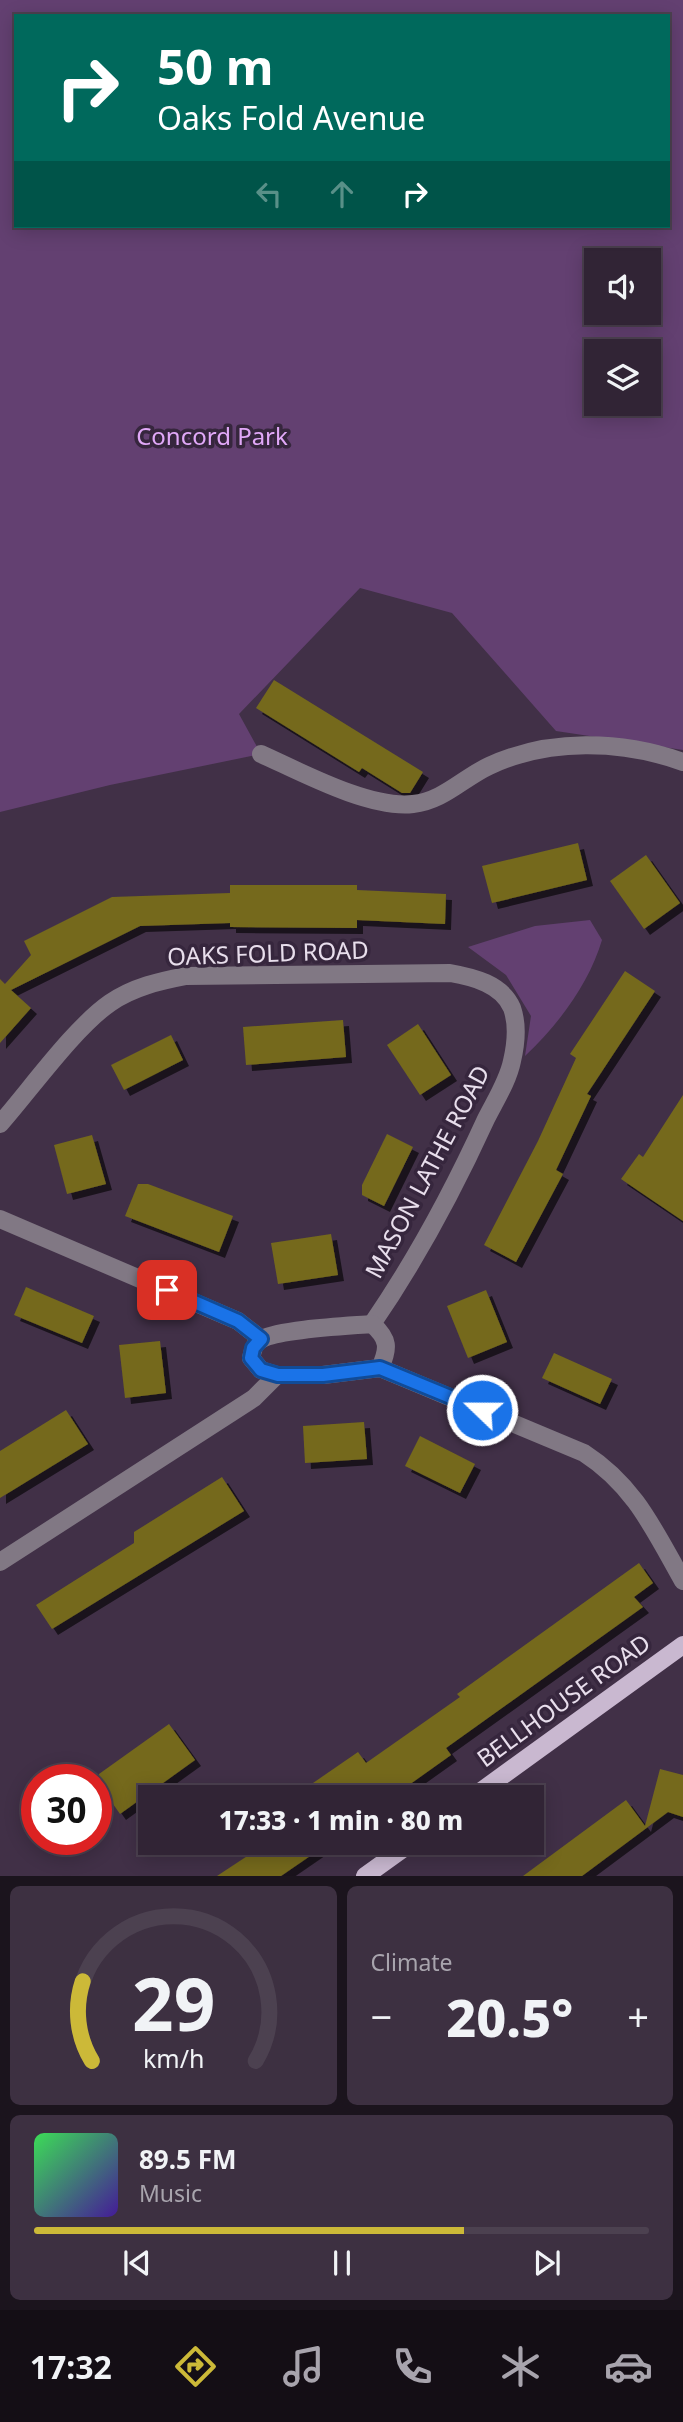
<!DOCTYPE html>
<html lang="en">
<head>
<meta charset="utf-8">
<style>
	:root { --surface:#312435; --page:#3d3041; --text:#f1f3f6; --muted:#a8a4ad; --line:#4c4150; --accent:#ccb938 }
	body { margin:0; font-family:"Noto Sans",sans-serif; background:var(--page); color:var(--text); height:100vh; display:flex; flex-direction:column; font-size:26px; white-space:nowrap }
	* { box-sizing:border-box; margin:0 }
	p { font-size:23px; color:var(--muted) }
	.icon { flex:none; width:38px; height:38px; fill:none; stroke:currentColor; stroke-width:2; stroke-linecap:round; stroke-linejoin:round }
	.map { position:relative; height:1876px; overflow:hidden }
	.sheet { display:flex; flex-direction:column; gap:10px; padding:10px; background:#1b141d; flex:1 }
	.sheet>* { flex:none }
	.hud { position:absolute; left:14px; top:14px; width:656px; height:214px; border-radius:0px; box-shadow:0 4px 18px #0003,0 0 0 2px var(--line); background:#00695c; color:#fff; overflow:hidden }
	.tools { position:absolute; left:584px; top:248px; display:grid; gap:14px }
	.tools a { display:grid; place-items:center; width:77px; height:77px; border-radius:0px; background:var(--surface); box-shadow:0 4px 18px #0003,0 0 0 2px var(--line); font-size:35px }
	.speed { position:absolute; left:21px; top:1764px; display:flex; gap:14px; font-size:35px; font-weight:700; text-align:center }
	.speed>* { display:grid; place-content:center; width:91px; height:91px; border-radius:50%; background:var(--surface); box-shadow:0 4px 18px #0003,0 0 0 2px var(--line); line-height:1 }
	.speed .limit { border:10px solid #d22; background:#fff; color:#111 }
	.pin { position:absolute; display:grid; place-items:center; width:60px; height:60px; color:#fff; margin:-30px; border-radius:14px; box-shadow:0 4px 10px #0006 }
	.me { position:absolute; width:77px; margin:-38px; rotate:292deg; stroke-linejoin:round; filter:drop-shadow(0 0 5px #0008) }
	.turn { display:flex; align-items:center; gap:24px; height:147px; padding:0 28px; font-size:32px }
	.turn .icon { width:91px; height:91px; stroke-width:2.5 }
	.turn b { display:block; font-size:49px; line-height:60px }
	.lanes { display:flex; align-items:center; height:66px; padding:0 28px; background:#0003; justify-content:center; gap:35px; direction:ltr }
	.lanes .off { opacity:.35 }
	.big { font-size:52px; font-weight:800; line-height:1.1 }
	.sheet .widget { flex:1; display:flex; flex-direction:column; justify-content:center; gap:10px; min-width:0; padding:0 24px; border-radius:10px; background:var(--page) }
	.sheet .dial { align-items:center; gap:0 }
	.dial svg { height:182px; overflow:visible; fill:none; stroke:var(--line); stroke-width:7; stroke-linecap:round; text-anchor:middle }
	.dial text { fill:var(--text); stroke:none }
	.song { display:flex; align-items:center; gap:21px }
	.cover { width:84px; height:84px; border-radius:10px; background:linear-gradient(135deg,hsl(130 70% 55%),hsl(260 70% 35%)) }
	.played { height:7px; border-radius:4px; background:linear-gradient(90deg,var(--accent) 70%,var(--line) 70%) }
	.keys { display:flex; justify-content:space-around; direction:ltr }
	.heat { display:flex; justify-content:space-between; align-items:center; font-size:38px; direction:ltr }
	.sheet .tiles { flex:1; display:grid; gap:10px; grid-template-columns:1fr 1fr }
	.widget:last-child { grid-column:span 2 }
	.trip { position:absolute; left:138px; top:1785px; width:406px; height:70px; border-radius:0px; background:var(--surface); box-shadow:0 4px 18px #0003,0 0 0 2px var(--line); font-weight:800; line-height:70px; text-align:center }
	.tab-bar { display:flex; height:112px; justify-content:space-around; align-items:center; background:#140e15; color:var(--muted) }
	.tab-bar .icon { width:49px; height:49px }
	.tab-bar .current { color:var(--accent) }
	.tab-bar b { font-size:32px; color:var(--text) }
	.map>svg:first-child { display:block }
</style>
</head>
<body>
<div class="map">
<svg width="683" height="1876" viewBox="0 0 683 1876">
	<defs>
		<filter id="shadow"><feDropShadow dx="6" dy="6" stdDeviation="0" flood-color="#0009"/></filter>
	</defs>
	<rect width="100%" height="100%" fill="#413047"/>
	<g fill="#634071" fill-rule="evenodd">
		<path d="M0,0h683v750l-127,-19 -104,-118 -92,-25 -121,126 22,40 -151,31 -110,27zM16,16h652v210h-652zM597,261h52v52h-52zM597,352h52v52h-52z"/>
		<path d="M590,920l12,20c-13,44 -44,85 -77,116l6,-40 -25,-41 -38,-28 67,-21z"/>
	</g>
	<g fill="#74691c" filter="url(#shadow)">
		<path d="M274,680l149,92 -13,21h-8l-40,-25 -3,4 -103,-64z"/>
		<path d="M578,843l9,37 -95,23 -10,-37z"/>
		<path d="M646,855l34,48 -36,26 -34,-48z"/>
		<path d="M230,885h127v5l89,4 -1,30 -88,-4v8l-127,-1v-4l-90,3 -129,64 20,18 -31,35v-64l5,5 26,-29 -7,-14 88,-44 118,-4z"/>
		<path d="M625,971l30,20 -68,103 4,2 -35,74 7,4 -47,88 -32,-17 54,-104 38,-83 -6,-4z"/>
		<path d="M343,1020l3,37 -100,8 -3,-38z"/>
		<path d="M418,1024l33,51 -31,20 -33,-50z"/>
		<path d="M171,1035l12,25 -59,30 -13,-25z"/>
		<path d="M683,1095v126l-62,-42 18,-25 4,3z"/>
		<path d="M387,1134l26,13 -29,59 -22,-11v-10z"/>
		<path d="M92,1135l14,49 -39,10 -13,-49z"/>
		<path d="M138,1184h10l85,32 -14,36 -94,-36z"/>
		<path d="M331,1234l7,41 -60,9 -7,-41z"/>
		<path d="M26,1287l68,29 -12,27 -68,-28z"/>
		<path d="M486,1290l21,52 -39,16 -21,-52z"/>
		<path d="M160,1341l6,52 -41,5 -6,-53z"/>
		<path d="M554,1353l58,26 -12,25 -58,-26z"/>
		<path d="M66,1410l22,34 -88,54v-47z"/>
		<path d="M364,1422l3,37 -62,4 -2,-37z"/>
		<path d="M420,1436l55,28 -15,29 -55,-27z"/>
		<path d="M222,1477l22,34 -192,118 -16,-24 98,-62v-11z"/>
		<path d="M639,1563l14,20 -19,14 9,10 -197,141 5,7 -59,42h-77l6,-3 -8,-11 45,-31 8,11 94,-66 -3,-3z"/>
		<path d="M169,1724l26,36 -75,54 -21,-30v-10z"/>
		<path d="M660,1769l23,6v42l-15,-5 -86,64h-59l103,-76 19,26z"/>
		<path d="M267,1843h62l-48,33h-64z"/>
	</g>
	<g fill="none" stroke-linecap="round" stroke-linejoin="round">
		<g stroke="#817884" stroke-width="18">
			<path d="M261,754c40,18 108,55 152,50 30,-3 50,-26 76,-38 60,-28 133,-26 194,-4"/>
			<path d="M0,1124c30,-34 74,-96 110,-121 23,-16 50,-22 76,-27l264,-3c23,4 52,11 62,35 6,17 4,36 0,53 -4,20 -17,40 -26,58 -32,70 -70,141 -114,205"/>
			<path d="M0,1219l238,102 23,18"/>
			<path d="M380,1368c9,-20 9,-29 -8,-44 -24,2 -91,5 -110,15 -8,4 -9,11 -11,19l10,12 16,5h46l57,-7 204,85c51,33 70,77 99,128"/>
			<path d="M0,1562l254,-164 23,-23"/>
		</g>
		<g stroke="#c9b8d0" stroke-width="18">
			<path d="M473,1797l210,-152"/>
			<path d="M365,1876l46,-33"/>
		</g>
	</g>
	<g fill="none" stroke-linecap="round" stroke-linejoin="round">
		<defs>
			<path id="route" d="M167,1290l71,31 23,18 -8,9 -2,10 10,12 17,5h45l57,-7 102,42"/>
		</defs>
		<use href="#route" stroke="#114b97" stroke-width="18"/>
		<use href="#route" stroke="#1a73e8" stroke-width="12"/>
	</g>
	<g text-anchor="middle" stroke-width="7" stroke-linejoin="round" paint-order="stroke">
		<g font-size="24" fill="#e1a8f8" stroke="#36263d">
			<text x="212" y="445">Concord Park</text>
		</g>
		<g font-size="24" fill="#e8deec" stroke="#36263d">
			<text transform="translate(268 954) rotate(-2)" y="8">OAKS FOLD ROAD</text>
			<text transform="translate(428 1172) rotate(-62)" y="8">MASON LATHE ROAD</text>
			<text transform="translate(564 1701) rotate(-36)" y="8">BELLHOUSE ROAD</text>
		</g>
	</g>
</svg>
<div class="tools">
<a><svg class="icon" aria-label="sound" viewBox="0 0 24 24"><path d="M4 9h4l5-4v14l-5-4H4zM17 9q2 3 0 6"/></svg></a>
<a><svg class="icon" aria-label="layers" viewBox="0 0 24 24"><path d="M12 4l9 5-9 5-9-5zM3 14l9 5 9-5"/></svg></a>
</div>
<div class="speed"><div class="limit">30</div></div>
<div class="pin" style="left:167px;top:1290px;background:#d93025"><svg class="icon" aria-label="arrive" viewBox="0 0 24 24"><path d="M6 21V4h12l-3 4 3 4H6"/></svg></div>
<svg class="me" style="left:482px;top:1410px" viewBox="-20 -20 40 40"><circle r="17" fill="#1a73e8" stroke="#fff" stroke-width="3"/><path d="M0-11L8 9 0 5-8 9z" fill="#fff"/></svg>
<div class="trip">17:33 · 1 min · 80 m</div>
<div class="hud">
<div class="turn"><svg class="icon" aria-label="right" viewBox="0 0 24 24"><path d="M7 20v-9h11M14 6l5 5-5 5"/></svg><div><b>50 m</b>Oaks Fold Avenue</div></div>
<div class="lanes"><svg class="icon off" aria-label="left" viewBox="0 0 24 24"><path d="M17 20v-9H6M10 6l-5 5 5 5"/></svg><svg class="icon off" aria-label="ahead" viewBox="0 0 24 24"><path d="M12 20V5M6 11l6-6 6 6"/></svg><svg class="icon" aria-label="right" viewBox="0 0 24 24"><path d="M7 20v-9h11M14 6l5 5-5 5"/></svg></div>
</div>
</div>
<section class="sheet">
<div class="tiles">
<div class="widget dial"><svg viewBox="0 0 100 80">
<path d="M14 69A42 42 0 1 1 86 69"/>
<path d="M14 69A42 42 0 0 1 10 34" stroke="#ccb938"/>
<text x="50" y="56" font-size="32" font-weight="700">29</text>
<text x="50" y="72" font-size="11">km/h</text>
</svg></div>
<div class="widget"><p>Climate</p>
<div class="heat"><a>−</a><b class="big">20.5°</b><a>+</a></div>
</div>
<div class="widget">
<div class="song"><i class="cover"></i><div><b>89.5 FM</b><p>Music</p></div></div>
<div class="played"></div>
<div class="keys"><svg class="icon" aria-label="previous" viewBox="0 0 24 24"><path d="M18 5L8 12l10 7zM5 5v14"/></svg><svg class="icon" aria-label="pause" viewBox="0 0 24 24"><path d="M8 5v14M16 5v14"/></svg><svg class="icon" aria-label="next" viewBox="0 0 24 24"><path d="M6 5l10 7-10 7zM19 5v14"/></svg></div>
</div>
</div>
</section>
<nav class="tab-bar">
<b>17:32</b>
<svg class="icon current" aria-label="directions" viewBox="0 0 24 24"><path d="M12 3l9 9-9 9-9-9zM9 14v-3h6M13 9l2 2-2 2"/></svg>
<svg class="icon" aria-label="music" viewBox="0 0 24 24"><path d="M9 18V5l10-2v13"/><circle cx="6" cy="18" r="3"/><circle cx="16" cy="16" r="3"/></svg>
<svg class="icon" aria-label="phone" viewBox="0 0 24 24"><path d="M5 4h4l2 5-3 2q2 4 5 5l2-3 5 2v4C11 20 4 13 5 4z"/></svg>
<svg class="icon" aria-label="climate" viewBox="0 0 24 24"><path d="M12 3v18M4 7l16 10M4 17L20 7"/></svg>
<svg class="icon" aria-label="car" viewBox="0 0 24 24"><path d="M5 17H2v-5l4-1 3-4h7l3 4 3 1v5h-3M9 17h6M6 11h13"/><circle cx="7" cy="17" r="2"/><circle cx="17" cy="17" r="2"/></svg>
</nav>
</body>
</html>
